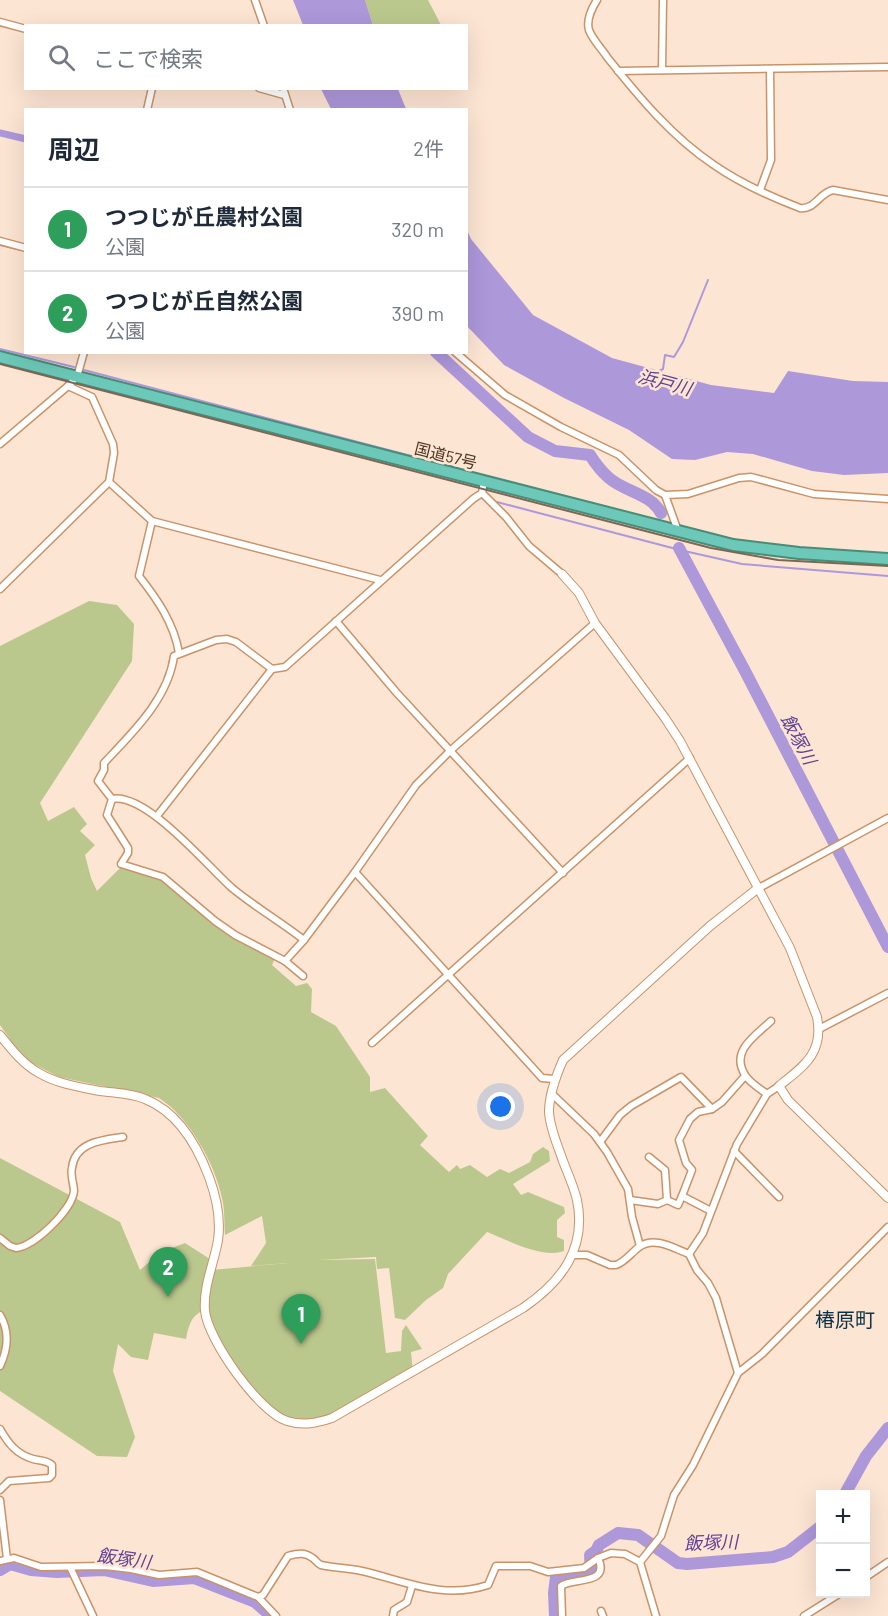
<!DOCTYPE html>
<html lang="ja">
<meta charset="utf-8">
<style>
body{margin:0;font-family:Barlow,"Noto Sans JP",sans-serif;background:#f2f2f3;color:#1f2937}
.controls{position:absolute;right:18px;bottom:18px;display:grid;overflow:hidden;border-radius:0px;box-shadow:0 6px 24px #0002}
.controls button{width:54px;height:54px;display:grid;place-items:center;padding:0;border:0;border-bottom:2px solid #e0e1e3;background:#fff;color:#1f2937;font:30px sans-serif}
.you{position:absolute;left:501px;top:1107px;width:21px;height:21px;margin:-15px;border:4px solid #fff;border-radius:50%;background:#1a73e8;box-shadow:0 0 0 9px #1a73e833}
.badge{display:grid;place-items:center;width:39px;height:39px;border-radius:50%;background:#1a73e8;color:#fff;font-size:20px;font-weight:700}
.pin{position:absolute;translate:-50% -50px;filter:drop-shadow(0 2px 3px #0008)}
.pin::after{content:'';position:absolute;top:32px;width:21px;height:18px;background:inherit;clip-path:polygon(0 0,100% 0,50% 100%)}
.list{margin:0;padding:0;list-style:none}
h2{display:flex;justify-content:space-between;align-items:center;height:78px;margin:0;padding:0 24px;font-size:26px}
h2 small{font-size:20px;font-weight:400;color:#747a83}
.list li{display:grid;grid-template-columns:39px 1fr auto;gap:18px;align-items:center;box-sizing:border-box;height:84px;padding:0 24px;border-top:2px solid #e0e1e3}
.list b{display:block;font-size:22px;white-space:nowrap}
.list p{margin:0;font-size:20px;white-space:nowrap;color:#747a83}
.list em{font-size:20px;font-style:normal;color:#747a83}
.icon{flex:none;width:33px;height:33px;fill:none;stroke:currentColor;stroke-width:2;stroke-linecap:round;stroke-linejoin:round}
.map{position:relative;flex:none;width:888px;height:1616px;overflow:hidden}
.search{position:absolute;background:#fff;box-shadow:0 6px 24px #0002;left:24px;top:24px;width:444px;height:66px;display:flex;align-items:center;gap:15px;box-sizing:border-box;padding:0 21px;border-radius:0px;color:#747a83;font-size:22px}
.panel{position:absolute;background:#fff;box-shadow:0 6px 24px #0002;left:24px;top:108px;width:444px;height:246px;border-radius:0px}
.map>svg:first-child{display:block}
.green{fill:#bbc88d}
.water{fill:#ad98da}
.lines{fill:none;stroke-linecap:round;stroke-linejoin:round}
.stream{stroke:#ad98da;stroke-width:2}
.canal{stroke:#ad98da;stroke-width:7}
.river{stroke:#ad98da;stroke-width:12}
.minor-casing{stroke:#c99368;stroke-width:9}
.tertiary-casing{stroke:#c99368;stroke-width:10}
.trunk-casing{stroke:#498c78;stroke-width:14}
.minor{stroke:#fff;stroke-width:6}
.tertiary{stroke:#fff;stroke-width:8}
.trunk{stroke:#6cc8b8;stroke-width:10}
.rail{stroke:#7d6654;stroke-width:2}
.labels{text-anchor:middle;dominant-baseline:central;stroke-width:5;stroke-linejoin:round;paint-order:stroke}
.street-label{font-size:16px;fill:#4d3624;stroke:#fde5d3}
.water-label{font-size:18px;font-style:italic;fill:#604292;stroke:#fde5d3}
.quarter-label{font-size:20px;fill:#0a334a;stroke:#fde5d3}
</style>
<div class="map">
<svg width="888" height="1616" viewBox="0 0 888 1616">
<rect width="100%" height="100%" fill="#fde5d3"/>
<g class="green">
<path d="M365,0h63l13,25h-68z"/>
<path d="M89,601l28,4 17,19 -2,37 -92,142 8,18 26,-14 13,17 -7,7 15,14 -10,10 6,23 6,13 24,-24 41,12 52,44 61,35 -3,7 24,21 11,-3 5,6 -1,23 25,14 34,51v15l15,-4 43,48 -8,9 29,27 8,-7 3,4 10,-4 17,12 13,-8 9,4 21,-11 3,-8 10,-7 6,4 1,10 -37,23 8,11 7,-3 36,15 1,6 -8,7v17l7,3v11c-21,8 -57,-11 -77,-19l-39,42 -5,14 -17,12 -21,20 -10,-2 -6,-50 -12,1 -1,-12 -58,3 57,-1 11,94 15,-2 1,-20 4,-6 16,24 -11,3 2,20 -81,46 -24,6 -36,-11 -59,-74 -8,-29c-14,5 -16,15 -19,29l-32,-6 -6,27 -17,-3 -13,-13 -5,27 22,66 -8,20 -30,-1 -97,-65v-233l120,64 20,48 21,-18 24,-9 28,18 -2,9 77,-7 -37,3 15,-23 -4,-27 -37,19c-1,-12 0,-25 -3,-37 -7,-34 -33,-81 -63,-100l-100,-21 -35,-18 -24,-34v-379z"/>
</g>
<g class="water">
<path d="M293,0h72l8,25h-70z"/>
<path d="M321,89h77l8,20h-75z"/>
<path d="M467,230l4,9 62,76 79,43 99,27 63,8 14,-22 65,10 35,1v91l-44,2 -32,-4 -59,-17 -26,-2 -32,8 -23,-1 -43,-29 -65,-32 -60,-33 -37,-39z"/>
</g>
<g class="lines">
<g class="stream">
<path d="M0,245l26,6"/>
<path d="M0,349l74,18"/>
<path d="M84,370l373,98"/>
<path d="M659,371l4,-2 2,-14 9,2 9,-15 25,-62"/>
<path d="M497,502l183,48 62,14 146,12"/>
</g>
<path class="canal" d="M0,133l26,6"/>
<g class="river">
<path d="M436,352l92,85 27,14 35,4c5,8 11,16 19,23 16,14 41,15 52,35"/>
<path d="M679,548l66,123 143,276"/>
<path d="M845,1494l21,-38 22,-28"/>
<path d="M0,1570l10,-6 21,6 26,2 47,-2 49,11 41,-3 61,24 16,14"/>
<path d="M555,1616l-1,-23 2,-16 32,-4 3,-3 -1,-15 6,-4 3,-6 19,-12 20,2 40,28 9,1 86,-7 15,-5 32,-25"/>
</g>
<defs>
<g id="minor">
<path d="M255,0l9,26"/>
<path d="M597,0c-5,8 -11,20 -8,30 3,9 13,19 18,27 31,39 65,80 107,108 26,18 57,32 86,43 15,2 19,-15 33,-18l55,10"/>
<path d="M0,22l26,7"/>
<path d="M662,70l1,-70"/>
<path d="M618,71l270,-4"/>
<path d="M259,88l25,7"/>
<path d="M283,88l7,22"/>
<path d="M147,110l5,-22"/>
<path d="M760,190l11,-30 -1,-91"/>
<path d="M0,241l26,7"/>
<path d="M455,352l50,43 56,32 58,28 37,35 9,5 23,-1 51,-16 12,-1 63,17 74,5"/>
<path d="M0,444l68,-58 9,-9 7,-25"/>
<path d="M109,482l43,39 228,59"/>
<path d="M482,493l24,24 23,29 33,28"/>
<path d="M665,495l13,36"/>
<path d="M152,521l-13,55c18,23 35,47 40,77"/>
<path d="M0,589l109,-107 5,-29 -1,-9 -21,-47 -24,-11"/>
<path d="M336,621l60,71 167,181"/>
<path d="M112,799l-14,-18 6,-11v-7c29,-31 64,-64 70,-107l42,-16 11,-1 9,3 36,27"/>
<path d="M112,799l-5,16 21,33v5l-7,11 42,13 52,44 20,14 50,26"/>
<path d="M112,799c34,-7 96,68 120,89 23,19 49,34 72,52"/>
<path d="M157,816l115,-147 13,-2 188,-168 9,-6 2,-12"/>
<path d="M355,872l187,206 12,1"/>
<path d="M757,889l131,-71"/>
<path d="M303,976l-18,-15 19,-21 51,-68 61,-87 35,-35 144,-127"/>
<path d="M819,1029l69,-36"/>
<path d="M372,1043l318,-285"/>
<path d="M551,1093l43,41 13,18 21,37 4,28 8,29"/>
<path d="M767,1094c-7,-5 -18,-12 -22,-19 -15,-24 10,-39 26,-54"/>
<path d="M600,1142l20,-27 11,-9 50,-29 31,32 10,-7 23,-26"/>
<path d="M734,1151l45,46"/>
<path d="M682,1196l10,-26 -6,-7 -7,-23 11,-21 8,-7 14,-3"/>
<path d="M630,1200l28,4 9,-4 -2,-30 -16,-13"/>
<path d="M667,1200l11,5 4,-9 29,15"/>
<path d="M0,1238l10,8 6,2c19,-2 56,-38 58,-57 0,-7 -4,-15 -2,-23 3,-26 30,-28 51,-31"/>
<path d="M689,1254l14,-21 34,-89 30,-50 12,-8"/>
<path d="M572,1255h15l23,10h6c9,-3 15,-12 23,-18 16,-11 34,1 50,7l8,16 11,13 8,15 22,75"/>
<path d="M0,1315c10,17 8,34 0,51"/>
<path d="M0,1429c8,14 16,25 33,30 7,2 13,1 19,6v10l-3,3 -40,3 -9,9"/>
<path d="M0,1500l7,59"/>
<path d="M0,1561l14,-3 27,9 64,-1 26,3 28,6 38,-3 61,25 18,19"/>
<path d="M640,1562l21,-26 13,-41 19,-30 45,-92 24,-19 126,-127"/>
<path d="M70,1567l23,49"/>
<path d="M866,1577l22,-15"/>
<path d="M258,1597l5,-2 25,-39c11,-3 17,-4 26,3 3,3 3,4 7,6 13,3 28,3 41,6 43,10 81,29 126,14l8,-19h34l18,6 36,-4 14,-10 13,-5 14,1 15,8 16,54"/>
<path d="M601,1611l2,5"/>
<path d="M393,1616l1,-6 13,-8 5,-16"/>
<path d="M562,1616l-1,-30c11,-9 50,0 37,-28"/>
<path d="M804,1616l35,-22"/>
</g>
<g id="tertiary">
<path d="M562,574l17,19 16,30 70,95 15,23 110,207 27,69c7,36 -13,49 -38,69l9,14 100,98"/>
<path d="M0,1035c12,15 23,29 39,38 19,11 40,14 61,18 14,2 31,2 45,8 33,13 52,46 64,78 7,19 12,42 9,63 -4,24 -15,46 -13,71 3,29 54,101 82,110 16,5 30,2 45,-3l191,-110c38,-26 64,-59 54,-108 -3,-13 -9,-26 -14,-39 -5,-15 -13,-32 -14,-49 0,-18 7,-36 14,-52l147,-134 47,-37"/>
</g>
<path id="trunk" d="M0,357l733,188 66,8 89,6"/>
</defs>
<use href="#minor" class="minor-casing"/>
<use href="#tertiary" class="tertiary-casing"/>
<use href="#trunk" class="trunk-casing"/>
<use href="#minor" class="minor"/>
<use href="#tertiary" class="tertiary"/>
<use href="#trunk" class="trunk"/>
<path class="rail" d="M0,364l711,184 67,12 110,6"/>
</g>
<g class="labels">
<g class="street-label">
<text transform="translate(446 455) rotate(14)">国道57号</text>
</g>
<g class="water-label">
<text transform="translate(665 382) rotate(15)">浜戸川</text>
<text transform="translate(799 739) rotate(62)">飯塚川</text>
<text transform="translate(711 1542) rotate(-2)">飯塚川</text>
<text transform="translate(124 1558) rotate(8)">飯塚川</text>
</g>
<g class="quarter-label">
<text x="845" y="1319">椿原町</text>
</g>
</g>
</svg>
<div class="controls">
<button>+</button>
<button>−</button>
</div>
<div class="you"></div>
<div class="pin badge" style="left:301px;top:1344px;background:#2e9e5b">1</div>
<div class="pin badge" style="left:168px;top:1297px;background:#2e9e5b">2</div>
<div class="search"><svg class="icon" aria-label="search" viewBox="0 0 24 24"><circle cx="10" cy="10" r="6"/><path d="M15 15l6 6"/></svg>ここで検索</div>
<section class="panel">
<h2>周辺<small>2件</small></h2>
<ul class="list">
<li><span class="badge" style="background:#2e9e5b">1</span><div><b>つつじが丘農村公園</b><p>公園</p></div><em>320 m</em></li>
<li><span class="badge" style="background:#2e9e5b">2</span><div><b>つつじが丘自然公園</b><p>公園</p></div><em>390 m</em></li>
</ul>
</section>
</div>
